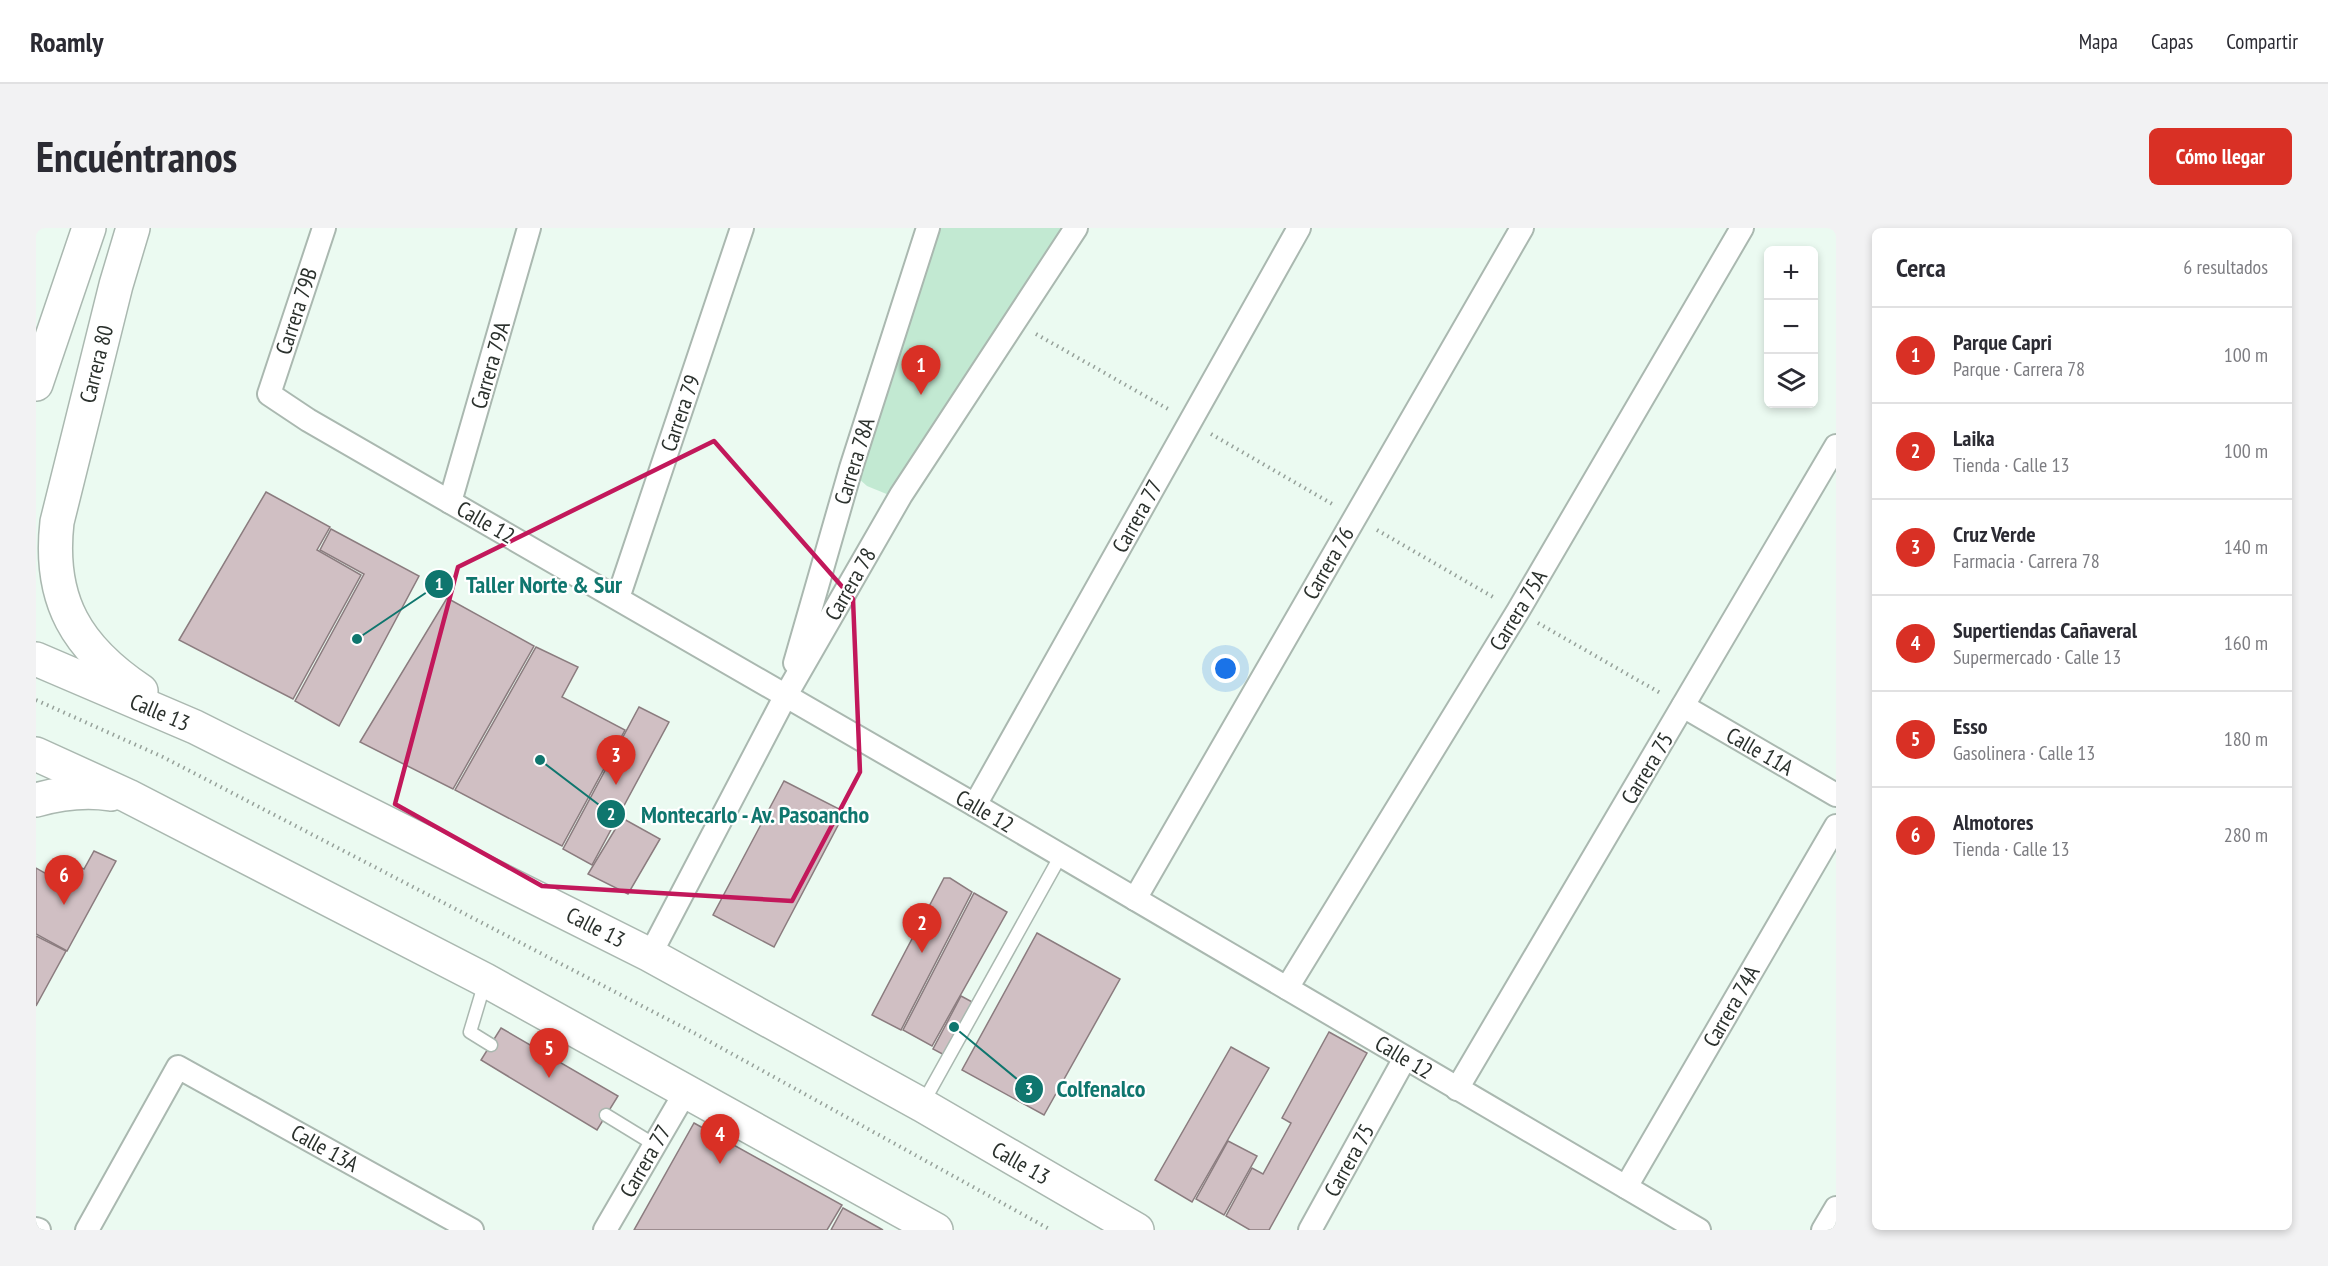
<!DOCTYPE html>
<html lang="es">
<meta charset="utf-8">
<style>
body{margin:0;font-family:"PT Sans Narrow",sans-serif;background:#f2f2f3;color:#2b2b33}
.controls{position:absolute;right:18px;top:18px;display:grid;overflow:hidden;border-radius:9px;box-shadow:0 3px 9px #0003}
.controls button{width:54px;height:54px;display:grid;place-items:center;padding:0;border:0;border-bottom:2px solid #e1e1e2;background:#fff;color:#2b2b33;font:30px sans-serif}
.you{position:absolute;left:1190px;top:441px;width:21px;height:21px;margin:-15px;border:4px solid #fff;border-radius:50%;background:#1a73e8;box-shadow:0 0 0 9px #1a73e833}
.badge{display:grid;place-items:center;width:39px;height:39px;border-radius:50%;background:#d93025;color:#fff;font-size:20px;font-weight:700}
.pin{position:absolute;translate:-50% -50px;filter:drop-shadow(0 2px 3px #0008)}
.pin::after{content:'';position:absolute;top:32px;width:21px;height:18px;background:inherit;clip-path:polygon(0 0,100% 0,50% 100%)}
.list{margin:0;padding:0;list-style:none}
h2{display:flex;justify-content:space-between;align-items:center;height:78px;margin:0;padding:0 24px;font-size:26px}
h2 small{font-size:20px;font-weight:400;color:#7c7c81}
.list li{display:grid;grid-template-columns:39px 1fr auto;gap:18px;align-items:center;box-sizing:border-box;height:96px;padding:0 24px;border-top:2px solid #e1e1e2}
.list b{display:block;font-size:22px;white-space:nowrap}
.list p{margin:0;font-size:20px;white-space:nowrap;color:#7c7c81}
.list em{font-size:20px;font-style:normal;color:#7c7c81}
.icon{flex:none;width:33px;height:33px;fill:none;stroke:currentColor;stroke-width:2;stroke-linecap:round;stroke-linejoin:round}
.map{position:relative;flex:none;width:1800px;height:1002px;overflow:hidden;border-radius:9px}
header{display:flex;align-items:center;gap:36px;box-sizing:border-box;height:84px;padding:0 30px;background:#fff;border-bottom:2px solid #e1e1e2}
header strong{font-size:28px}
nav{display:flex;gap:33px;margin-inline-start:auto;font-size:21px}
.intro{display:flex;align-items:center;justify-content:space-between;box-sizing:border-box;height:144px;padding:0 36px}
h1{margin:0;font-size:42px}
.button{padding:15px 27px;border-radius:9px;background:#d93025;color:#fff;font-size:21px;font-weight:700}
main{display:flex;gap:36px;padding:0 36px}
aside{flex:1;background:#fff;border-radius:9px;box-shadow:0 3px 9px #0003}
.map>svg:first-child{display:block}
.green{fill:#c2e9d2}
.building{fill:#d0bfc3;stroke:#8b7c7f;stroke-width:1.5}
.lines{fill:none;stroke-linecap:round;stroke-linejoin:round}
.lane-casing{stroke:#aab8b0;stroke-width:15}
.street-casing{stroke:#aab8b0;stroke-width:26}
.secondary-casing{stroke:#aab8b0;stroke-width:36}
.path{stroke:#96a19a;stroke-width:4;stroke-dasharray:1.5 4.5;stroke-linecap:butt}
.lane{stroke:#fff;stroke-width:12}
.street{stroke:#fff;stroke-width:22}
.secondary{stroke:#fff;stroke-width:33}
.marked{fill:none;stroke:#c2185b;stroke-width:4.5;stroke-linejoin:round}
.labels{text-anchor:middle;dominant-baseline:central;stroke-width:4.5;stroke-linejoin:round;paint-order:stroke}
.street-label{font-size:22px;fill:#2b312d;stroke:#fff}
.leader{fill:none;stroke:#0f766e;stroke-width:2}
.callout-dot{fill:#0f766e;stroke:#fff;stroke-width:2}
.mark-label{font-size:18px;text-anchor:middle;font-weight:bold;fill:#fff}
.callout-label{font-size:24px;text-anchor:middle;font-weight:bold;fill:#0f766e;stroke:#fff;stroke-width:4.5;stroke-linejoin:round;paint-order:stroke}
</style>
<header>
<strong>Roamly</strong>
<nav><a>Mapa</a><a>Capas</a><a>Compartir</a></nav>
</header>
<div class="intro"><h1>Encuéntranos</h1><a class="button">Cómo llegar</a></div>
<main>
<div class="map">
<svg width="1800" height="1002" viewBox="0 0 1800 1002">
<rect width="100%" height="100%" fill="#ebfaf1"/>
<path class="green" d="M892,0h148l-187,267 -22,-9 -9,-8z"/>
<g class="building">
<path d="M230,264l64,35 -13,23 44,25 -68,124 -114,-59z"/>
<path d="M295,301l88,47 -80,150 -44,-25 69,-127 -44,-24z"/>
<path d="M411,370l87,48 -81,143 -93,-47z"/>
<path d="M500,419l42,20 -16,30 63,33 -63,116 -107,-56z"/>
<path d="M603,479l30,15 -77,143 -29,-16z"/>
<path d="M748,553l61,31 -71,135 -61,-32z"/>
<path d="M586,590l38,21 -32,55 -40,-20z"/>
<path d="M58,623l22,10 -49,90 -31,-17v-66l14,8 10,-17 24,10z"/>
<path d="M908,650h6l22,14 -71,138 -29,-15z"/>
<path d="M938,665l33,19 -75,134 -29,-16z"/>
<path d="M1001,705l83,46 -76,136 -82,-45z"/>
<path d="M0,708l30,15 -30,55z"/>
<path d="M925,768l15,8 -28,53 -15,-8z"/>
<path d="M465,800l117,68 -21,34 -116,-70z"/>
<path d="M1293,804l38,21 -98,177h-19l-24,-14 26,-48 11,6 28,-51 -9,-5z"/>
<path d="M1195,819l38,21 -77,134 -37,-22z"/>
<path d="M658,895l148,82 -15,25h-193z"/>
<path d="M1192,913l29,15 -33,59 -28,-16z"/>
<path d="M807,980l40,22h-52z"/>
</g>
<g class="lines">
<defs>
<g id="lane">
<path d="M449,754l-15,50 21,13"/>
<path d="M887,875l138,-248"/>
<path d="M570,887l49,30"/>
</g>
<g id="street">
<path d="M288,0l-55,166 39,26 667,385 724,425"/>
<path d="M414,274l79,-274"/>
<path d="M582,370l124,-370"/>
<path d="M759,435l56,-195 77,-240"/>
<path d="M1647,478l153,89"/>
<path d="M939,577l324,-577"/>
<path d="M1099,671l387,-671"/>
<path d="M614,727l136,-260 115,-200 175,-267"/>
<path d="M1251,760l231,-377 224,-383"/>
<path d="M1421,861l379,-643"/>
<path d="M1590,959l210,-361"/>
<path d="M0,1001l3,1"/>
<path d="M51,1002l91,-163 294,163"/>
<path d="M569,1002l81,-139"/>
<path d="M1274,1002l95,-172"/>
<path d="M1787,1002l13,-22"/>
</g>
<g id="secondary">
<path d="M97,0l-17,57 -59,237c-9,79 20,126 84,169"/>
<path d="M0,156l53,-156"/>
<path d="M0,431l159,68 455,228 272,150 215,125"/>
<path d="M0,526l92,42 357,184 451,250"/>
<path d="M0,572c25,-7 49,-10 75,-6"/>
</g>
</defs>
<use href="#lane" class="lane-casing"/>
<use href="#street" class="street-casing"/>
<use href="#secondary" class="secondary-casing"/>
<g class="path">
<path d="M1000,106l132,75"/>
<path d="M1175,206l123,71"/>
<path d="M1341,302l118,68"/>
<path d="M1502,395l124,71"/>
<path d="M0,472l127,57 533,277 355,196"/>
</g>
<use href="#lane" class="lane"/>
<use href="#street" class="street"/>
<use href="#secondary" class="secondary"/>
</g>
<path class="marked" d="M678,213l139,158 7,173 -68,129 -250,-15 -147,-82 63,-237z"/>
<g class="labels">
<g class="street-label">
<text transform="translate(260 83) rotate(-72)">Carrera 79B</text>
<text transform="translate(60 136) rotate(-76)">Carrera 80</text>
<text transform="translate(454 137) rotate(-74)">Carrera 79A</text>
<text transform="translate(644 185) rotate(-71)">Carrera 79</text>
<text transform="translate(818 233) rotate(-73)">Carrera 78A</text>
<text transform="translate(1101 288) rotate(-61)">Carrera 77</text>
<text transform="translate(450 294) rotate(30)">Calle 12</text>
<text transform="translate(1292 335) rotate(-60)">Carrera 76</text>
<text transform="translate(814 356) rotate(-60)">Carrera 78</text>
<text transform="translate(1482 382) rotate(-59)">Carrera 75A</text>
<text transform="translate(124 484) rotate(23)">Calle 13</text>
<text transform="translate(1724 523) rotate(30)">Calle 11A</text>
<text transform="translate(1611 540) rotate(-59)">Carrera 75</text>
<text transform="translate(949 583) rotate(30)">Calle 12</text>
<text transform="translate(560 699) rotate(27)">Calle 13</text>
<text transform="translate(1695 778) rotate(-60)">Carrera 74A</text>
<text transform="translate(1368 829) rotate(31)">Calle 12</text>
<text transform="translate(289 920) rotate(29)">Calle 13A</text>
<text transform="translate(1313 932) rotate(-61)">Carrera 75</text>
<text transform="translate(609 933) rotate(-60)">Carrera 77</text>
<text transform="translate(985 935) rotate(30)">Calle 13</text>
</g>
</g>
<path class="leader" d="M321 411L403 356M504 532L575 586M918 799L993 861"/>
<g class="callout-dot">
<circle cx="321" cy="411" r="6"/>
<circle cx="504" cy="532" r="6"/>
<circle cx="918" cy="799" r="6"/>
<circle cx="403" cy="356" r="15"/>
<circle cx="575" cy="586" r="15"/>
<circle cx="993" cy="861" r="15"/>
</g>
<g class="mark-label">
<text x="403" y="362">1</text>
<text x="575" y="592">2</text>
<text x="993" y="867">3</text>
</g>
<g class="callout-label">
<text x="508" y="365">Taller Norte &amp; Sur</text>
<text x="719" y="595">Montecarlo - Av. Pasoancho</text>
<text x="1065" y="869">Colfenalco</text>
</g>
</svg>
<div class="controls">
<button>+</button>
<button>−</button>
<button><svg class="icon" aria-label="layers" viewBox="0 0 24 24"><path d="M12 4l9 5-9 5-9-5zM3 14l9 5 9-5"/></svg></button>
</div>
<div class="you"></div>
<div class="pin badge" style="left:885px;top:167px">1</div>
<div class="pin badge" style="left:886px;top:725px">2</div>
<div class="pin badge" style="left:580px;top:557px">3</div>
<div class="pin badge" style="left:684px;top:936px">4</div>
<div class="pin badge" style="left:513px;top:850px">5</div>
<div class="pin badge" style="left:28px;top:677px">6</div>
</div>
<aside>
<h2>Cerca<small>6 resultados</small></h2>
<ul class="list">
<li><span class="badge">1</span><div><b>Parque Capri</b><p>Parque · Carrera 78</p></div><em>100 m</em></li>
<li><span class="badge">2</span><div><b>Laika</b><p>Tienda · Calle 13</p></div><em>100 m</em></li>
<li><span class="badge">3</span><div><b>Cruz Verde</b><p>Farmacia · Carrera 78</p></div><em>140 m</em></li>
<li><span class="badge">4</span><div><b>Supertiendas Cañaveral</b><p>Supermercado · Calle 13</p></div><em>160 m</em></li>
<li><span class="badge">5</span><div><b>Esso</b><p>Gasolinera · Calle 13</p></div><em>180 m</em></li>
<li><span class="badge">6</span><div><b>Almotores</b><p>Tienda · Calle 13</p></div><em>280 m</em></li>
</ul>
</aside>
</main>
